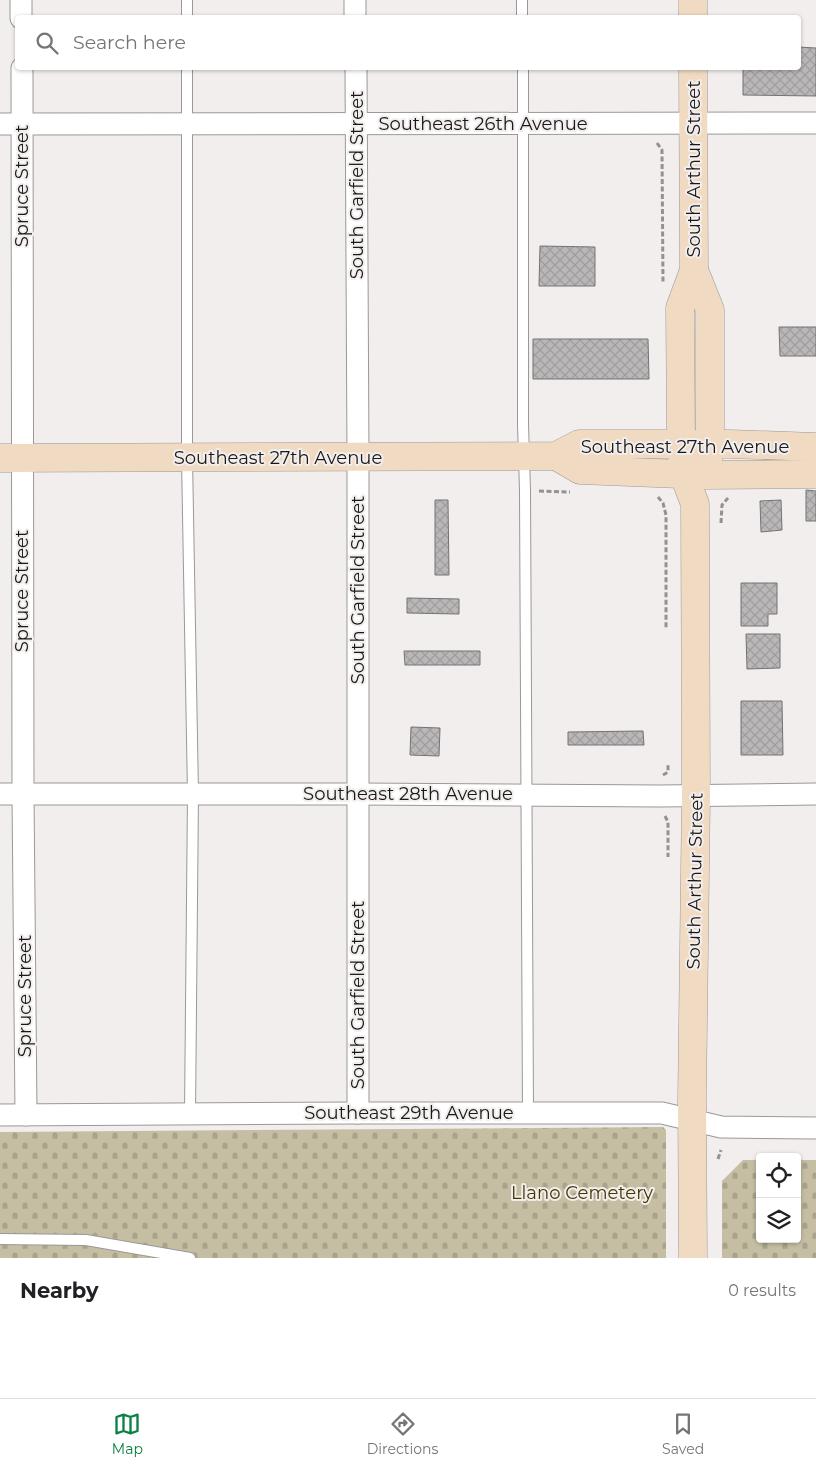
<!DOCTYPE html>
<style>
body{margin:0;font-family:Montserrat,sans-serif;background:#f6f6f6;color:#202124}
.controls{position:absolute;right:15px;bottom:15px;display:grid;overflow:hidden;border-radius:5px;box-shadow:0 1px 4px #0004}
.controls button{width:45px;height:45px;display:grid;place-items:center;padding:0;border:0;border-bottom:1px solid #e0e0e0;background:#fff;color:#202124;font:25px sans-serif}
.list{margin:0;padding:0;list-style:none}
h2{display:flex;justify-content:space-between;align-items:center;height:65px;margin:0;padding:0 20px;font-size:21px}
h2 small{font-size:16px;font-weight:400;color:#757577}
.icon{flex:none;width:28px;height:28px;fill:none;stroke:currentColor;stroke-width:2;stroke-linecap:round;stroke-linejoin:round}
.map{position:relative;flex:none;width:816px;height:1258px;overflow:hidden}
.search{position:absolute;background:#fff;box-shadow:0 1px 4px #0004;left:15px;right:15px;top:15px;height:55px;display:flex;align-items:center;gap:12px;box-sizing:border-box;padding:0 18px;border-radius:5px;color:#757577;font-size:19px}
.sheet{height:140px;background:#fff}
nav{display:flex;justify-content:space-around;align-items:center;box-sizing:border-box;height:70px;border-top:1px solid #e0e0e0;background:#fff;font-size:14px;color:#757577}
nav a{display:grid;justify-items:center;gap:2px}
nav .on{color:#0b8043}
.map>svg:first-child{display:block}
.cemetery{fill:url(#cemetery-stones)}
.building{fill:url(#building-cross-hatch);stroke:#757273}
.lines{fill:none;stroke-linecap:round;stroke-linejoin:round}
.lane-casing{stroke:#9b9897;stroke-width:12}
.street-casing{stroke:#9b9897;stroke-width:23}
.secondary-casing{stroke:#9b9897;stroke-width:29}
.path{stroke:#959191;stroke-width:3;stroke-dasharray:5 2.5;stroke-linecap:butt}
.lane{stroke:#fff;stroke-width:10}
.street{stroke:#fff;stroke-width:21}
.secondary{stroke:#f0dac2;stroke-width:28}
.labels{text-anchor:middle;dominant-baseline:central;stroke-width:4;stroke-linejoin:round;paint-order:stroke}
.street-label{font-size:18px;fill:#191717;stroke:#f2eeed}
.park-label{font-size:18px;fill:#443800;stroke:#f2eeed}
</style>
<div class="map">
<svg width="816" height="1258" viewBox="0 0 816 1258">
<defs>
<pattern id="cemetery-stones" width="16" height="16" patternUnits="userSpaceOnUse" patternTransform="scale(1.25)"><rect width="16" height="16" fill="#c5bea3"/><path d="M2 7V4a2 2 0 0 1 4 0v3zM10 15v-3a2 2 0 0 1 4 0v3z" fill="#a9a38c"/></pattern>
<pattern id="building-cross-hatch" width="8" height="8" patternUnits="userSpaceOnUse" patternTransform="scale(1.25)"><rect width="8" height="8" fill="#bab7b8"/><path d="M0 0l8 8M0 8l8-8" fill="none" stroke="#9f9d9d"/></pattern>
</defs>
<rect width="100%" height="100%" fill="#f2eeed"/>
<g class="cemetery">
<path d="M663,1127l3,3v128h-666v-126z"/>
<path d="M743,1160h17v79h37v-79h19v98h-94v-77z"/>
</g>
<g class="building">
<path d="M798,47l18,1v48l-73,-1v-27h55z"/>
<path d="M540,246l55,1v39h-56z"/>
<path d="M779,327h37v29h-36z"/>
<path d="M533,339h115l1,40h-116z"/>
<path d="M806,490l10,1v30h-10z"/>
<path d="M435,500h13l1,75h-14z"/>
<path d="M781,500l1,30 -21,2 -1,-31z"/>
<path d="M741,583h36v31h-9v12h-27z"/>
<path d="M407,598l52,1v15l-52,-1z"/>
<path d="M746,634h34v34l-33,1z"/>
<path d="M404,651h76v14h-75z"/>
<path d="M741,701h41l1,54h-42z"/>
<path d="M411,727l29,1 -1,28 -29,-1z"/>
<path d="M643,731l1,14h-76v-13z"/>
</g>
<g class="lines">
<defs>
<g id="lane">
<path d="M522,0v18"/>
<path d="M187,18v-18"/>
<path d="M187,68v390l6,336 -3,320"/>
<path d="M523,68v356l2,67 3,622"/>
<path d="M0,1239l86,1 104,18"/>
</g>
<g id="street">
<path d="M21,0v18"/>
<path d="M355,0v18"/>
<path d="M22,68l1,726 3,321"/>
<path d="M356,68l2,390v655"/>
<path d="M0,124l816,-1"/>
<path d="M0,794h358l302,2 156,-2"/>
<path d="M0,1115l358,-2h304l59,14 95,1"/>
</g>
<g id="secondary">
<path d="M693,0v18"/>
<path d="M694,270l16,40v134l-2,19"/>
<path d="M556,456l24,14 126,5 110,-1"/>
<path d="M0,458l556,-2 23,-12h151l86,3"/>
<path d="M693,1258l-1,-159 4,-303 -1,-292 -11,-29 -3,-31 -1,-136 14,-38 -1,-202"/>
</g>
</defs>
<use href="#lane" class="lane-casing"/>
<use href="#street" class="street-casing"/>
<use href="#secondary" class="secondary-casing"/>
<g class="path">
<path d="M657,143l5,7 1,133"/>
<path d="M539,491l31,1"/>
<path d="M658,497l5,6 3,12v114"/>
<path d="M721,523l1,-18 6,-7"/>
<path d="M663,775l5,-3v-8"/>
<path d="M665,816l3,6v35"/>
<path d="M718,1159l3,-9"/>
</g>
<use href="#lane" class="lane"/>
<use href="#street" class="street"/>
<use href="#secondary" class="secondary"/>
</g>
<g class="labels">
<g class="street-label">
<text x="483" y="124">Southeast 26th Avenue</text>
<text transform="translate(694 169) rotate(-90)">South Arthur Street</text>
<text transform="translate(357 185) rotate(-90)">South Garfield Street</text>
<text transform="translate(22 186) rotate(-90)">Spruce Street</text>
<text x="685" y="447">Southeast 27th Avenue</text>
<text x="278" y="458">Southeast 27th Avenue</text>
<text transform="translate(358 590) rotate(-90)">South Garfield Street</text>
<text transform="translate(22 591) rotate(-90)">Spruce Street</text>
<text x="408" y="794">Southeast 28th Avenue</text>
<text transform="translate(695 881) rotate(-89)">South Arthur Street</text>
<text transform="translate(358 995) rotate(-90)">South Garfield Street</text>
<text transform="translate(25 996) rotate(-90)">Spruce Street</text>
<text x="409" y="1113">Southeast 29th Avenue</text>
</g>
<g class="park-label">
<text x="582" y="1193">Llano Cemetery</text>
</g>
</g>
</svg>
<div class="controls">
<button><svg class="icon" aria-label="locate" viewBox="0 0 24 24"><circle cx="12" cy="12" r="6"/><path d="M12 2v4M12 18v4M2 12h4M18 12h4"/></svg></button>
<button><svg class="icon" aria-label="layers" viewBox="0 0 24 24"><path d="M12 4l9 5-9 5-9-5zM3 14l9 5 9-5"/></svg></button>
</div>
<div class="search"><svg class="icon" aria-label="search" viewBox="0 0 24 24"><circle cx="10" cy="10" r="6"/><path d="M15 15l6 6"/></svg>Search here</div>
</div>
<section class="sheet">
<h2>Nearby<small>0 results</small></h2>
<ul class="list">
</ul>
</section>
<nav>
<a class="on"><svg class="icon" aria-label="map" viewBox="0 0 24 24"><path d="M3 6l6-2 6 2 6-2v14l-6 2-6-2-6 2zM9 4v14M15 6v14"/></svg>Map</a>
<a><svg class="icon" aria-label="directions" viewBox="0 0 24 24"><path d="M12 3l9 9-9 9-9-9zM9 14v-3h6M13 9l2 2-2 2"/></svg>Directions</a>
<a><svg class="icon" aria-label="saved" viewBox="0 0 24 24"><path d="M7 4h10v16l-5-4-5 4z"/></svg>Saved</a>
</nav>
